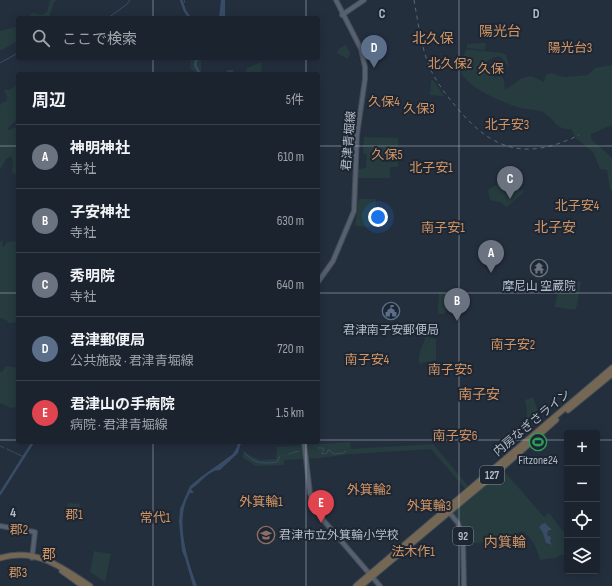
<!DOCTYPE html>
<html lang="ja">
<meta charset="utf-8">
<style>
body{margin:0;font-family:"Sofia Sans Condensed","Noto Sans JP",sans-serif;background:#282f3a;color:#f1f3f6}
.controls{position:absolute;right:12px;bottom:12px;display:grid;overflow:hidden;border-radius:4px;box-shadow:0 2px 10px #0003}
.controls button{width:36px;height:36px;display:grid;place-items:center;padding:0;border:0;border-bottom:1px solid #39404a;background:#1b232e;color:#f1f3f6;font:20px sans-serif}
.you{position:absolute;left:378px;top:217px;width:14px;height:14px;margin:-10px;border:3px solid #fff;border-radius:50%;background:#1a73e8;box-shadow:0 0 0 6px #1a73e833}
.badge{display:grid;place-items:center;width:26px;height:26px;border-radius:50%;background:#0b8043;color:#fff;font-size:13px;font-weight:700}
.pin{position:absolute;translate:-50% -33px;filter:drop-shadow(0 1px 2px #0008)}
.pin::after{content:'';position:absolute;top:21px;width:14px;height:12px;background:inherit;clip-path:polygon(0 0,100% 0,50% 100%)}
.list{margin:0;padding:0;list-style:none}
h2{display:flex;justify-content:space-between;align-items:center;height:52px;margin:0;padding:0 16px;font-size:17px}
h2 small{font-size:13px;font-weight:400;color:#a0a4aa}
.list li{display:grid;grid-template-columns:26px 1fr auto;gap:12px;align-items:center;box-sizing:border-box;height:64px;padding:0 16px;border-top:1px solid #39404a}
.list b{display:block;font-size:15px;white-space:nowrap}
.list p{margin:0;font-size:13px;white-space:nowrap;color:#a0a4aa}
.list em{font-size:13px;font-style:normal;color:#a0a4aa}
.icon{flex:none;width:22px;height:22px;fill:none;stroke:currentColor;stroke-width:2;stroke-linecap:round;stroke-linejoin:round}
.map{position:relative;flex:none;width:612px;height:586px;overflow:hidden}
.search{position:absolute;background:#1b232e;box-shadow:0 2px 10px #0003;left:16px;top:16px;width:304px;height:44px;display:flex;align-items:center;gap:10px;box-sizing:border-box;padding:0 14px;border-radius:4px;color:#a0a4aa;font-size:15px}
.panel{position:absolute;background:#1b232e;box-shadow:0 2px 10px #0003;left:16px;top:72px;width:304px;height:372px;border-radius:4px}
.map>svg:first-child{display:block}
.green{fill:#263c3f}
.water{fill:#394c67}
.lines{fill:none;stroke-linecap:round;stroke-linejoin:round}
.stream{stroke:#394c67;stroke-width:1}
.river{stroke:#394c67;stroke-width:2.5}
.major-casing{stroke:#414a57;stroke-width:6}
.highway-casing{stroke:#434c59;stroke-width:7}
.major{stroke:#56606e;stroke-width:4}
.highway{stroke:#746855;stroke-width:5}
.rail{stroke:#5a6575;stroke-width:1;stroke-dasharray:4 4;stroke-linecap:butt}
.grid{fill:none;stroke:#b4bcc9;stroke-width:1;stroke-opacity:0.55}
.labels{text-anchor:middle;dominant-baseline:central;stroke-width:4;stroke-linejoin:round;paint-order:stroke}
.shield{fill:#1d2633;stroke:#878f9c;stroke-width:1}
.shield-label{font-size:11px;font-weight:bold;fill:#b4bcc9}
.street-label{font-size:12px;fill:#b4bcc9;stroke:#1d2633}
.poi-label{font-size:12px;fill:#b4bcc9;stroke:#1d2633}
.neighbourhood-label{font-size:13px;fill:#d59563;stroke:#1d2633}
.quarter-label{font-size:14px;fill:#d59563;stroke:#1d2633}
.grid-label{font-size:13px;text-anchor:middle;font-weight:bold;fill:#b4bcc9;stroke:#1d2633;stroke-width:4;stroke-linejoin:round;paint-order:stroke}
</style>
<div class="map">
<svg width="612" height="586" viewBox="0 0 612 586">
<rect width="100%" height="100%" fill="#242f3e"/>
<g class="green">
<path d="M50,0h7l-3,2 -5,16h-18l-1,-3 2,-2 10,2 5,-3z"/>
<path d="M18,26v15l-16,9 -2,-1v-18z"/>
<path d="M482,43h4l-1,7 -18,-2v-4z"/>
<path d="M346,45l4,8 -2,6 -11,-6 2,-4z"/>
<path d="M466,49l36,4 4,2 4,14 -9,-12c-9,-1 -14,3 -18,11l7,7 2,-1 3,3 6,-1 3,4 1,10 17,-12 9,-2 13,6 2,-8 6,-1 8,3 6,1 22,-2 7,-7 17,-3v60l-21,9v5l21,19v32h-2l-3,-20 -7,-1 -7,-17 -17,-14 -5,-9c-16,1 -17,-11 -28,-17 -6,-3 -15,-2 -22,-4 -13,-3 -59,-22 -60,-38 -1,-7 3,-15 5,-21z"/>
<path d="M191,58h10v15l-8,-2 -3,-3z"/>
<path d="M261,62l1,11 -16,1v-5z"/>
<path d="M433,80l11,16 -14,-1 1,-14z"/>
<path d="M18,83v35l-10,10v2l10,-3v48l-6,-2 1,-13 -2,-4 -5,3 -6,11v-64l1,-3 6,-2v-4l-3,-7h6z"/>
<path d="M364,137l34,1v29h-8v11h-32v-9l8,-1 1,-13 -4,-2z"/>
<path d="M512,177l4,5 -1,2 5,7 2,-2 2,3 -17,15 -6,-4v-2l-2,1 -9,-2 -2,-10 11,-7z"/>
<path d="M359,199h17l-1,28 -19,-1 -1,-1z"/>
<path d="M0,241h3l-1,5 2,1 3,-5 11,-1v81l-9,1 -4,-4 -5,-1z"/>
<path d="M560,278l21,4 -4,23 -2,5 -20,-3z"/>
<path d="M439,292l8,1 -1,19 -3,2h-5z"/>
<path d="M424,328l9,2 -9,20 6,-12 6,1v21l-14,3 -2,2c-4,-10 4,-21 7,-31v-3z"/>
<path d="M6,366l12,2 -1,8 1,1v30l-7,1 -11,-5v-31l3,-1z"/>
<path d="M533,397l6,17 -12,11 -2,-2 2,-11 -2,-12z"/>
<path d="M350,442l1,7 82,-5 36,43 -3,3 -35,-41 -79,5 -32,4 -36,2v5l-28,1 -14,-9 2,-5 15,8 17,-1 1,-12z"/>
<path d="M503,470l41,47 5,-4 14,18 4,2v22h-6l-5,3h-4l-12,2c-3,-11 -8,-24 -19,-29 -15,11 -36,11 -54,13l-2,-1 -2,-13 -10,-19z"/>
<path d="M68,503l12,1 -1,8 -13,-1z"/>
<path d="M94,551l17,3 -6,28 -15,-10z"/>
</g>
<g class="water">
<path d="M221,0h4v18h-6z"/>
<path d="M238,442l3,1 -3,10 -18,17c-12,0 -20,14 -29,19l3,4h-4c-16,26 -3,66 7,93h-4l-8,-28 -3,-7 -3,-29 1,-13 10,-23 11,-9 32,-23 4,-7z"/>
<path d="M545,523l7,7h-3l-2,3 1,3 3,1 -1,5 3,3 -7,-2 -3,-10 -4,-6 2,-1 -1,-1z"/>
</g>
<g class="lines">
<g class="stream">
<path d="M182,3l3,-1 -1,-2"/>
<path d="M108,18l18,-13 4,-5"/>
<path d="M0,63l18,-10"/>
<path d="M227,71h6"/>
<path d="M0,446l4,2"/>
<path d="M318,448h5l1,2 -3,3 3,1 3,-1 1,-3 3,1 2,3 10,-1 3,-2"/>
<path d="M7,449l17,8"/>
<path d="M244,452c10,12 19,12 33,10l3,-6"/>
<path d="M289,454l10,-3"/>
</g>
<g class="river">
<path d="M181,0l4,11 5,7"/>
<path d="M197,58l-2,7 5,9"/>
<path d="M0,494l33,-52"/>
</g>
<defs>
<g id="major">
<path d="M342,15l22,-15"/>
<path d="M318,282l15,-21 21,-50 3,-76 8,-56v-12l-4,-18 -25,-49"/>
<path d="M304,442l6,51 5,15 9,13 56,65"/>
<path d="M448,511l10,12 5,15 1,48"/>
<path d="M0,526l35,6 -3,26"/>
</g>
<g id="highway">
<path d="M568,410l44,-36"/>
<path d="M0,558c35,-11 62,9 90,28"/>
<path d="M62,571l21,15"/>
<path d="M356,586l256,-218"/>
<path d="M361,586l142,-119 53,-47"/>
</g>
</defs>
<use href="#major" class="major-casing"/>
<use href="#highway" class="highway-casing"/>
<use href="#major" class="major"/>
<use href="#highway" class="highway"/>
<path class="rail" d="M414,0c4,22 7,45 15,66 7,16 17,29 29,43 36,43 70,51 121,26"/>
</g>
<path class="grid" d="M153,0v18M306,0v18M459,0v586M153,58v16M306,58v16M0,146h18M318,146h294M0,293h18M318,293h294M0,440h18M318,440h249M597,440h15M153,442v144M306,442v144"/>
<defs>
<symbol id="temple-ring" viewBox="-11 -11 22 22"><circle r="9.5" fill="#1d2633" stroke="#6b7280" stroke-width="1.5"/><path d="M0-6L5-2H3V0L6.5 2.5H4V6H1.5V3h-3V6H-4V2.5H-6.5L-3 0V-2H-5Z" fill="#6b7280"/></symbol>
<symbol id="civic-ring" viewBox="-11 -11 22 22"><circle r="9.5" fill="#1d2633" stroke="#5c6f8a" stroke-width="1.5"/><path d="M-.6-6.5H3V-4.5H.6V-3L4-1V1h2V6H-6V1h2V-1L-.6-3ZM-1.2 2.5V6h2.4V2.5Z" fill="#5c6f8a"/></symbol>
<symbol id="stadium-ring" viewBox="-11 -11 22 22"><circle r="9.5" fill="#1d2633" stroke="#2e9e5b" stroke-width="1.5"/><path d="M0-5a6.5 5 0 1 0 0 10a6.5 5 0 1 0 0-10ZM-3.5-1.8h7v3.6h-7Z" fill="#2e9e5b"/></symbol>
<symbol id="school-ring" viewBox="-11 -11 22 22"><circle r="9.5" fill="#1d2633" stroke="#8d6e63" stroke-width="1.5"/><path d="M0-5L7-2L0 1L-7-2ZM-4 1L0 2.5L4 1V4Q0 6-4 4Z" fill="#8d6e63"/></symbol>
</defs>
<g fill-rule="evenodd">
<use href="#temple-ring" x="529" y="258" width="20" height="20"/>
<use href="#civic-ring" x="381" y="301" width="20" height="20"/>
<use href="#stadium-ring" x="528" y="432" width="20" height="20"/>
<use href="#school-ring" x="256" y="525" width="20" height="20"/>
</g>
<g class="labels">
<g class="shield">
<rect x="480" y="466" width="24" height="18" rx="3"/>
<rect x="453" y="527" width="20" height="18" rx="3"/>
</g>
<g class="shield-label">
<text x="492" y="475">127</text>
<text x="463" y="536">92</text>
</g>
<g class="street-label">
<text transform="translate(349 141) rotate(-85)">君津青堀線</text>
<text transform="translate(532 423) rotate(-40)">内房なぎさライン</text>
</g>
<g class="poi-label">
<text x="539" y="286">摩尼山 空蔵院</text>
<text x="391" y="330">君津南子安郵便局</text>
<text x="538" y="460">Fitzone24</text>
<text x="279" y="535" text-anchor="start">君津市立外箕輪小学校</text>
</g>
<g class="neighbourhood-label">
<text x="570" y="48">陽光台3</text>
<text x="450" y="64">北久保2</text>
<text x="491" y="69">久保</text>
<text x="384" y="102">久保4</text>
<text x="419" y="109">久保3</text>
<text x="507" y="125">北子安3</text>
<text x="387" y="155">久保5</text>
<text x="431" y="168">北子安1</text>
<text x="577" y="206">北子安4</text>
<text x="443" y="228">南子安1</text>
<text x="513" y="345">南子安2</text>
<text x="367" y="360">南子安4</text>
<text x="450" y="370">南子安5</text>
<text x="455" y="436">南子安6</text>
<text x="369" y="490">外箕輪2</text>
<text x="261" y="502">外箕輪1</text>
<text x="429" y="506">外箕輪3</text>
<text x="74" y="515">郡1</text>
<text x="155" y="518">常代1</text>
<text x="19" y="530">郡2</text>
<text x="413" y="552">法木作1</text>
<text x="18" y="573">郡3</text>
</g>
<g class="quarter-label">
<text x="500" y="31">陽光台</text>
<text x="433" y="38">北久保</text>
<text x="555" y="227">北子安</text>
<text x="479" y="394">南子安</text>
<text x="505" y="542">内箕輪</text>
<text x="49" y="554">郡</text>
</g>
</g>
<g class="grid-label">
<text x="382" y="18">C</text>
<text x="536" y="18">D</text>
<text x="13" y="517">4</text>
</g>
</svg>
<div class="controls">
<button>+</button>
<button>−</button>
<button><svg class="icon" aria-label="locate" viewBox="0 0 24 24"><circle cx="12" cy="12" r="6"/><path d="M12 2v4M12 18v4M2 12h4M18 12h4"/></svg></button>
<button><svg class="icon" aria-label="layers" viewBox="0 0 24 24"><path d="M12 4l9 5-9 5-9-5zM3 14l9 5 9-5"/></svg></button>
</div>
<div class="you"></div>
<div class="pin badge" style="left:491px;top:273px;background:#6b7280">A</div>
<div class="pin badge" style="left:457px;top:321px;background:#6b7280">B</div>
<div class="pin badge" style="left:510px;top:199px;background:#6b7280">C</div>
<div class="pin badge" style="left:374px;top:68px;background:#5c6f8a">D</div>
<div class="pin badge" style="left:321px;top:523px;background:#e0444e">E</div>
<div class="search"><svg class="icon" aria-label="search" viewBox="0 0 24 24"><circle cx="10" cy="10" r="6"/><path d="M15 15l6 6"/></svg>ここで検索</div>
<section class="panel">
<h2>周辺<small>5件</small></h2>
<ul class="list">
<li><span class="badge" style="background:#6b7280">A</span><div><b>神明神社</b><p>寺社</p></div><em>610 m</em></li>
<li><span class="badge" style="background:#6b7280">B</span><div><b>子安神社</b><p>寺社</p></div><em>630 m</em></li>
<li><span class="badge" style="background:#6b7280">C</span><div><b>秀明院</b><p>寺社</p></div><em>640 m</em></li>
<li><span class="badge" style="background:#5c6f8a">D</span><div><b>君津郵便局</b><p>公共施設 · 君津青堀線</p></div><em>720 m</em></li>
<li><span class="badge" style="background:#e0444e">E</span><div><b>君津山の手病院</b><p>病院 · 君津青堀線</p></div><em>1.5 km</em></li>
</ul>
</section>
</div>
